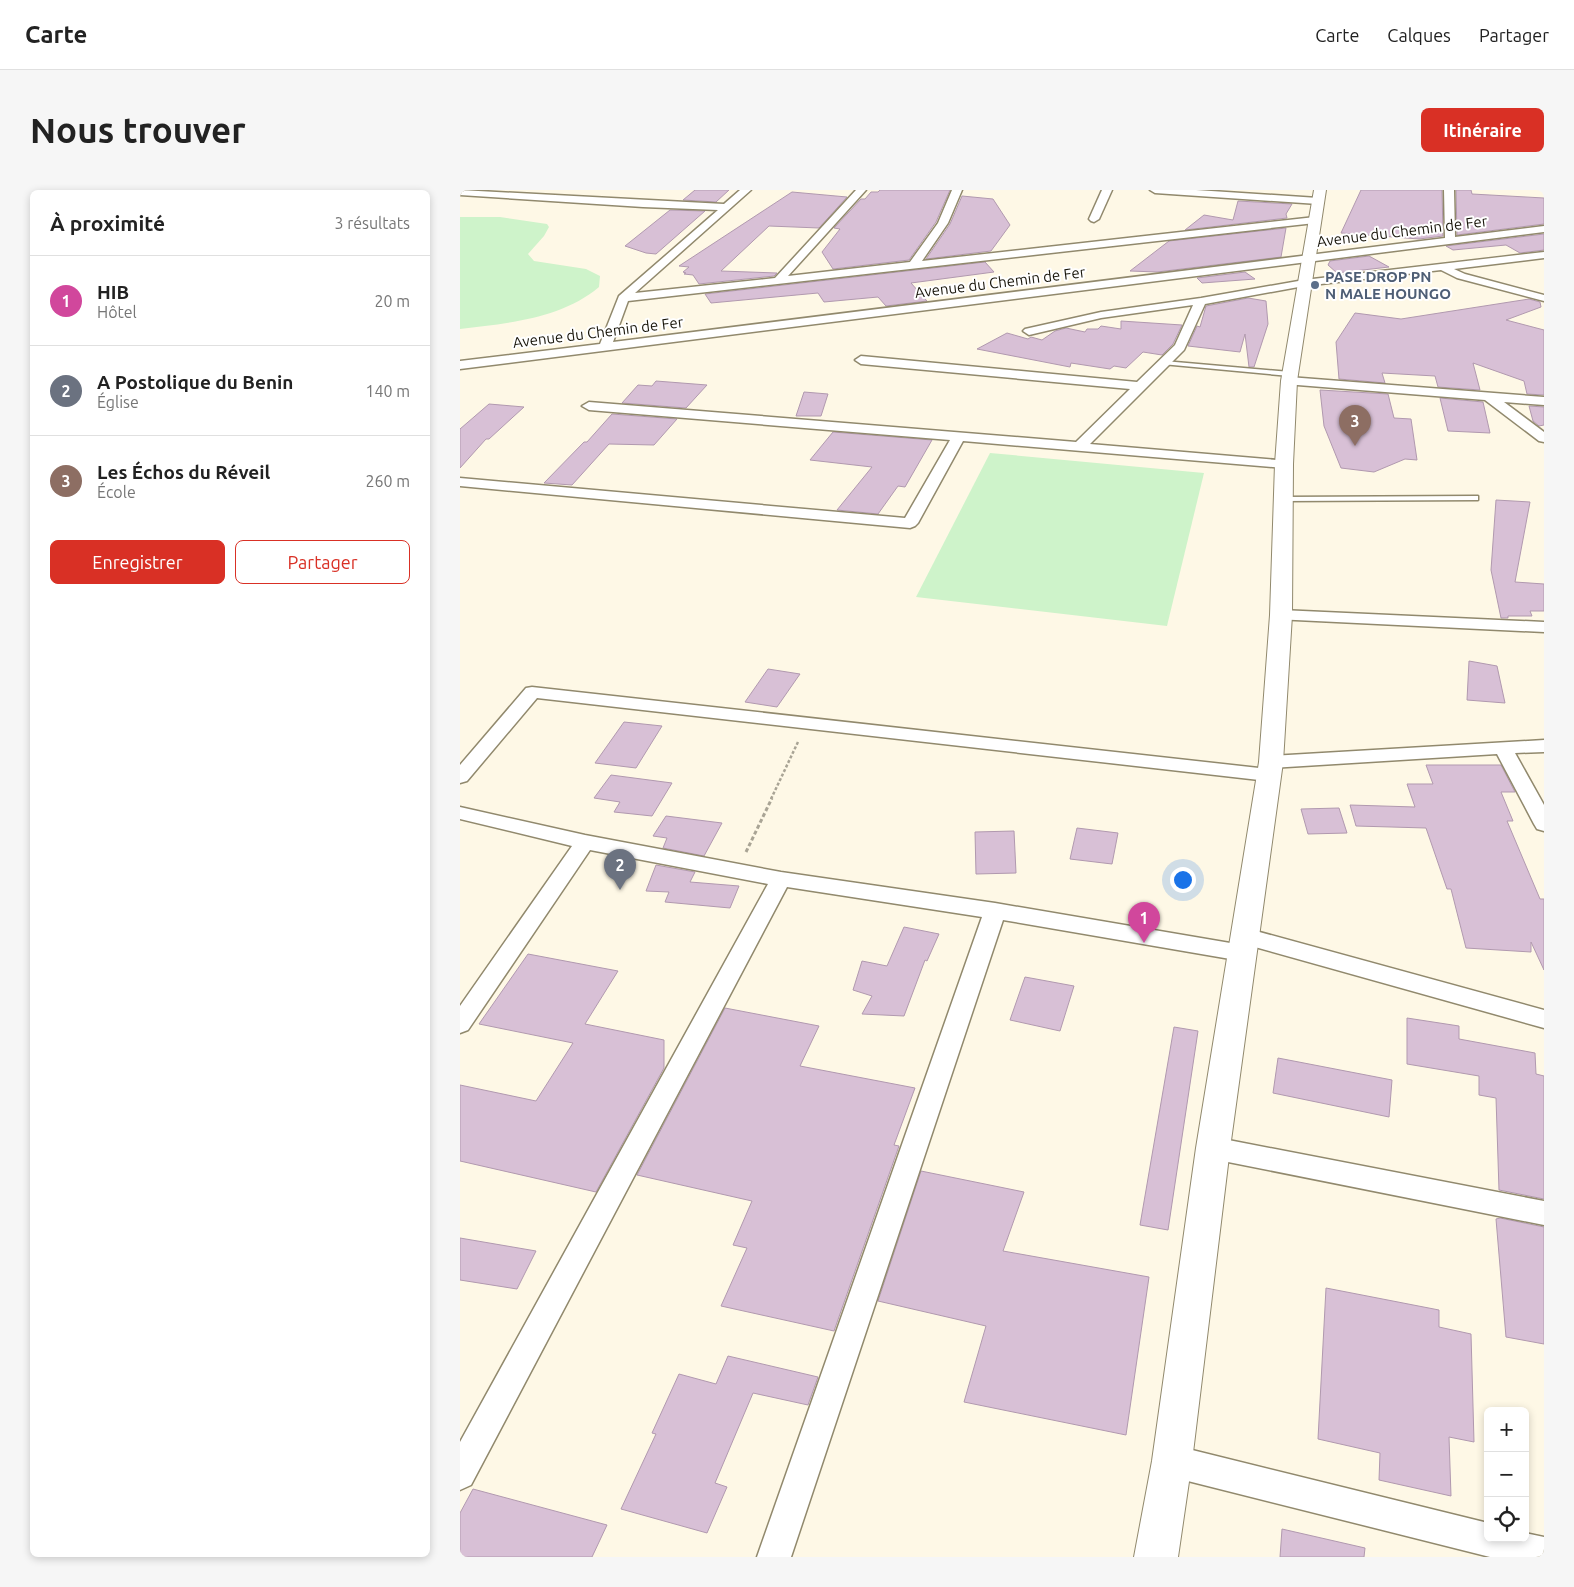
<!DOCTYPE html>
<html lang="fr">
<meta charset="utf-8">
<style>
body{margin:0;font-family:Ubuntu,sans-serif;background:#f6f6f6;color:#222}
.controls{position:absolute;right:15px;bottom:15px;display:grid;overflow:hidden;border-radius:8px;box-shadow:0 2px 8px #0003}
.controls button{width:45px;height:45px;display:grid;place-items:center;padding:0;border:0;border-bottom:1px solid #e0e0e0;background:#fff;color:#222;font:25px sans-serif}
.you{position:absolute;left:722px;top:689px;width:18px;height:18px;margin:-12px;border:4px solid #fff;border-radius:50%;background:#1a73e8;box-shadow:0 0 0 8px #1a73e833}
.badge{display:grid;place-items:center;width:32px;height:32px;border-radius:50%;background:#d93025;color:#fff;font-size:16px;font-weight:700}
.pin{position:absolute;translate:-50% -41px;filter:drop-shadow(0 1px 2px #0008)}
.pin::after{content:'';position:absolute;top:26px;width:18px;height:15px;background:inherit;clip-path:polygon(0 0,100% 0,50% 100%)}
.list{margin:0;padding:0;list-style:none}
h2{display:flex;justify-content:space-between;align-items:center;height:65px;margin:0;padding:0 20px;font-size:21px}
h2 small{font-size:16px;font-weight:400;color:#767676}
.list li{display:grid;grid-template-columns:32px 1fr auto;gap:15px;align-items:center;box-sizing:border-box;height:90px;padding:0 20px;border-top:1px solid #e0e0e0}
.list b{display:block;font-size:19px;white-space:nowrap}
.list p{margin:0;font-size:16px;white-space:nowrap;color:#767676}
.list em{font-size:16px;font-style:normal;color:#767676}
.actions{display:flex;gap:10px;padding:15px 20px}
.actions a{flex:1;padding:11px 0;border:1px solid #d93025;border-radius:8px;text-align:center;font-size:18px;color:#d93025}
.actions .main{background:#d93025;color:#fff}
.icon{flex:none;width:28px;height:28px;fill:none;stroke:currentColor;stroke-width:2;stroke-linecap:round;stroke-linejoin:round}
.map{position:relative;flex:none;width:1084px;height:1367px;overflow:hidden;border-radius:8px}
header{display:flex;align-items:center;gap:30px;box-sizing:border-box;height:70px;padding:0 25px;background:#fff;border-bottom:1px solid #e0e0e0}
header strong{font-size:24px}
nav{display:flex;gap:28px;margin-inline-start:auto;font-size:18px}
.intro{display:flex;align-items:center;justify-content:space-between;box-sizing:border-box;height:120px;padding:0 30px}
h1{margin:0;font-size:35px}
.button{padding:12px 22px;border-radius:8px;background:#d93025;color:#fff;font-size:18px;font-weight:700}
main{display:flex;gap:30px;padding:0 30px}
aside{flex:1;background:#fff;border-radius:8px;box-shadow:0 2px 8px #0003}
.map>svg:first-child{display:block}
.green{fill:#cef3ca}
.building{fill:#d8c0d6;stroke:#b199af}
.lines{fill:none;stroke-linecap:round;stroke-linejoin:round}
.service-casing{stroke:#91896d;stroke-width:3}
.minor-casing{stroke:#91896d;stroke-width:3}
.tertiary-casing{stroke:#91896d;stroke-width:2}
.path-far1{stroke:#a9a495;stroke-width:2.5;stroke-dasharray:3 2;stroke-linecap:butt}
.path{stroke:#a9a495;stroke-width:3;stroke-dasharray:4 2.5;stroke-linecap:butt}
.service{fill:#fff;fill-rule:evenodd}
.minor{fill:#fff;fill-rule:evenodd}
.tertiary{fill:#fff;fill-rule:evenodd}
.service-dot{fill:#5c6f8a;stroke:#fff;stroke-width:2}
.labels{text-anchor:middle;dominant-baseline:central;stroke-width:4;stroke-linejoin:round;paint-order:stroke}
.far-street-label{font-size:15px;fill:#171409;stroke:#fff}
.far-service-label{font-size:15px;font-weight:bold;fill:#4e5e75;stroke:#fff;text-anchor:start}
</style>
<header>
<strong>Carte</strong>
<nav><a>Carte</a><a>Calques</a><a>Partager</a></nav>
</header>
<div class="intro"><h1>Nous trouver</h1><a class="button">Itinéraire</a></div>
<main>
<aside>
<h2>À proximité<small>3 résultats</small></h2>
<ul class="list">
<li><span class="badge" style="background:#d1479c">1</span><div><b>HIB</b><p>Hôtel</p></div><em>20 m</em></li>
<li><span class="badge" style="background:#6b7280">2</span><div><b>A Postolique du Benin</b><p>Église</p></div><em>140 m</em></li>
<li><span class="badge" style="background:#8d6e63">3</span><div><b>Les Échos du Réveil</b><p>École</p></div><em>260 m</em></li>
</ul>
<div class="actions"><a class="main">Enregistrer</a><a>Partager</a></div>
</aside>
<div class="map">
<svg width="1084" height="1367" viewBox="0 0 1084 1367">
<rect width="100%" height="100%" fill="#fef8e6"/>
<g class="green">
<path d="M0,27h40l47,7 2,3 -5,9 -16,18 6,7 52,8 14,7 -1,11c-38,32 -91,36 -139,42z"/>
<path d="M530,263l214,20 -37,153 -251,-29z"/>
</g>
<g class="building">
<path d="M235,0h34l-13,12 -33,-2z"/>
<path d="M420,0h70l-14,32 -27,38 -76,9 -11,-17 18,-23 -6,-1 27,-29h4l6,-7h7z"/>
<path d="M901,0h81l1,46 -24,3 -78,-6z"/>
<path d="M996,0h15l1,4 72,4v26l-87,11z"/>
<path d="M332,2l55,5 -28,31 -50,-2 -48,45 56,2 -3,3 -75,8 -6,-9 -9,-1 2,-1 -3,-1 6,-5 -10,-1z"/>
<path d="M502,6l31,3 17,26 -19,26 -65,8 24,-35z"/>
<path d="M778,11l54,3 -6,10 1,4 -102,12 19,-15 29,5z"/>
<path d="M210,20l35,1 -49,43 -10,-1 -21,-7z"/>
<path d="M826,38l-5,29 -124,15 -27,-1 39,-30z"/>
<path d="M1084,44v16l-24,3 -14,-8 -53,5 -7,-4z"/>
<path d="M909,66l20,11 -52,6 -9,-8 2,-4z"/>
<path d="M525,72l9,10 -83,11 16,18 -41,5 -8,-9 -54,5 -6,-9 -107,10 -6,-9z"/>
<path d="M785,82l10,7 -53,4 -5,-5z"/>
<path d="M788,108l18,3 2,23 -14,43h-5l-4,-33 -5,18 -52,-6 9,-20 3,1 6,-21z"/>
<path d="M1069,109l11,3 1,5 -35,13 38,10v65l-17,-1 -3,-13 -51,-18 7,27 -42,-3 -3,-11 -53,-3 3,10 -46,-4 -3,-37 19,-29 46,6z"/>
<path d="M661,131l61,4 -9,19 -11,11 -19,-3 -17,16 -12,-2 -4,3 -39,-6 -1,4 -93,-18 30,-16 21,6 3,-2 11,3 13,-9 11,-3 19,4 2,-3h11l3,-3 20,3z"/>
<path d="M196,191l51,4 -21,23 -64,-5 16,-18 14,1z"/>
<path d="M860,200l68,4 6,24 17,1 6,41 -12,-1 -31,13 -33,-4 -17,-42z"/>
<path d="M344,202l24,2 -7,22h-25z"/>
<path d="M980,208l43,4 7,31 -42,-2z"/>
<path d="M29,214l35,3 -35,32h-3l-26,29v-39z"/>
<path d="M1069,216l15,1v18l-5,1 -6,-5z"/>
<path d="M152,224l65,5 -23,26 -45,-1 -37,41 -28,-2 40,-41h3z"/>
<path d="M373,242l99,8 -27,47 -7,-1 -20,28 -41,-4 35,-43 -62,-7z"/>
<path d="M1036,310l34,2 -15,80 29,2v27h-14l2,5h-24v2h-7l-10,-48z"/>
<path d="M1009,471l28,5 8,37 -38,-3z"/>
<path d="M308,479l32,5 -23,33 -32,-5z"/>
<path d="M164,532l38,4 -26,42 -41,-5z"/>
<path d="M966,575h75l14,27h-14l12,29h-6l33,78h4v71l-13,-28v10l-65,-4 -15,-59h-4l-21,-61 -70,-2 -6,-21 65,2 -8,-23h26z"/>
<path d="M151,585l61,8 -20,33 -38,-4 6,-10 -26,-4z"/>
<path d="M879,618l8,25 -39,1 -7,-25z"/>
<path d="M206,626l56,7 -18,33 -41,-8 4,-10 -14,-2z"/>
<path d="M617,638l41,5 -6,31 -42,-5z"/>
<path d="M554,641l2,42 -40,1 -1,-42z"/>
<path d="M196,675l39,7 -5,10 49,4 -9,22 -65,-6 4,-10 -23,-1z"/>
<path d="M444,737l35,7 -12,27 -2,-1 -21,56 -42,-2 10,-18 -19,-6 9,-29 25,5z"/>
<path d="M68,764l90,17 -33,53 79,16v28l-68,124 -136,-31v-76l76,16 37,-58 -94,-19z"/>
<path d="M565,787l49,9 -14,45 -50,-11z"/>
<path d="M265,818l94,18 -19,40 115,22 -21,57 5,1 -65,185 -113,-25 26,-58 -14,-3 19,-44 -115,-26z"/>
<path d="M947,828l52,8v13l76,14 1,21 8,2v123l-45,-9 -3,-92 -17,-3v-19l-72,-12z"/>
<path d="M714,837l24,4 -30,199 -28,-5z"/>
<path d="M818,868l114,22 -3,37 -116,-24z"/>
<path d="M461,981l103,21 -21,59 146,26 -23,158 -162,-33 22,-76 -108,-25z"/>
<path d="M1040,1028l44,9v117l-38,-7 -10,-118z"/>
<path d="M0,1048l76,13 -19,38 -57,-9z"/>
<path d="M866,1098l113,22v17l32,7 3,108 -25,-5 2,59 -72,-16 1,-27 -62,-14z"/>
<path d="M268,1166l90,21 -10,28 -55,-12 -38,90 12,4 -20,46 -86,-24 35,-75 -4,-1 27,-59 37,10z"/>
<path d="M13,1299l134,36 -15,32h-132v-44z"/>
<path d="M822,1339l83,19 -1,9h-84z"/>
</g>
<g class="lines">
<defs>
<g id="service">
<path d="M704,171l126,11 3,2 -3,2 -128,-12 -1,-1z"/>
<path d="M1015,306h3v4l-194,1 -4,-2 4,-2z"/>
</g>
<g id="minor">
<path d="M0,0l264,14 16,-14h11l-116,103 140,-15 81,-88h10l-78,86 122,-14 28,-39 14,-33h10l-14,33 -26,38 393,-44 5,3 -5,3 -687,78 -15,41 832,-104 -1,-48h10l1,47 89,-11v6l-1084,137v-8l140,-17 19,-48 99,-86 -75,-3 -183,-12z"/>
<path d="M642,0h10l-13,29 -5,3 -3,-1 -2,-2z"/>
<path d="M690,0h46l122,8 5,3 -5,3 -163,-11z"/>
<path d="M1084,62v6l-90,11 11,5 79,21v6l-87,-23 -16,-8 -137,16 -99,18 -21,46 -94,94 199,17 2,3 -7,4 -321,-27 -45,82 -3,3 -5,2 -450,-42v-8l445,40 45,-78 -361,-30 -7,-4 7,-4 487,40 54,-53 -269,-25 -6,-4 6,-4 276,26 38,-37 18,-40 -92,13 -72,17 -6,-4 2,-2 76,-17 100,-14 103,-18z"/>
<path d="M829,187l255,20v8l-40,-3 40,30v10l-5,-1 -54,-41 -200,-16 -2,-3z"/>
<path d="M821,420l263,12v10l-269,-13 -2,-4 2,-4z"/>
<path d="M72,497l736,82 7,2 3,4 -3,4 -7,2 -731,-83 -70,83 -7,2v-18l66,-77z"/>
<path d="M1084,550v12l-29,1 29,52v26l-7,-2 -3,-5 -37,-70 -226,14 -7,-2 -3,-4 3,-4 7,-2z"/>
<path d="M0,617l125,28 196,37 214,31 247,42 8,2 3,6 -3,6 -8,2 -239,-41 -212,637h-34l225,-640 -195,-30 -316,598 -11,5v-48l308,-558 -178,-34 -122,180 -8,3v-27l112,-160 -112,-27z"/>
<path d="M785,738l299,82v18l-307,-86 -3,-6 3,-6z"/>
<path d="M753,947l331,64v24l-331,-66 -9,-3 -4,-8 4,-8z"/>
<path d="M712,1255l316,78v15h37v-5l19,4v20h-54l-318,-80 -11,-5 -5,-11 5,-11z"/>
</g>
<path id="tertiary" d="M854,0h12l-29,191 -4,83 -1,151 -9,147 -53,386 -38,313 -14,96h-44l18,-96 44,-313 63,-386 11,-147 5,-151 6,-83z"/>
</defs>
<use href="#service" class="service-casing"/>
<use href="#minor" class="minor-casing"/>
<use href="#tertiary" class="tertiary-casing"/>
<path class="path-far1" d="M311,609l27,-57"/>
<path class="path" d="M286,662l26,-54"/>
<use href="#service" class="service"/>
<use href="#minor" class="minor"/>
<use href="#tertiary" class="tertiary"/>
</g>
<circle class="service-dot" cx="855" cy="95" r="5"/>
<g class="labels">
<g class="far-street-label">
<text transform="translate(942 41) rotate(-7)">Avenue du Chemin de Fer</text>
<text transform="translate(540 92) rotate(-7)">Avenue du Chemin de Fer</text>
<text transform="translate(138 142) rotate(-7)">Avenue du Chemin de Fer</text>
</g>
<g class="far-service-label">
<text x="865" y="86">PASE DROP PN<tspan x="865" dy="17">N MALE HOUNGO</tspan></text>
</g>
</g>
</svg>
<div class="controls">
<button>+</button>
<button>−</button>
<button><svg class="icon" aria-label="locate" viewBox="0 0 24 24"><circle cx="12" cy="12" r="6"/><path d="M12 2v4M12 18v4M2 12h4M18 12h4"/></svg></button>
</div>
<div class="you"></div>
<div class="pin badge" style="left:684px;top:753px;background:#d1479c">1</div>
<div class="pin badge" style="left:160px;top:700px;background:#6b7280">2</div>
<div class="pin badge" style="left:895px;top:256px;background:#8d6e63">3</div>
</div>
</main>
